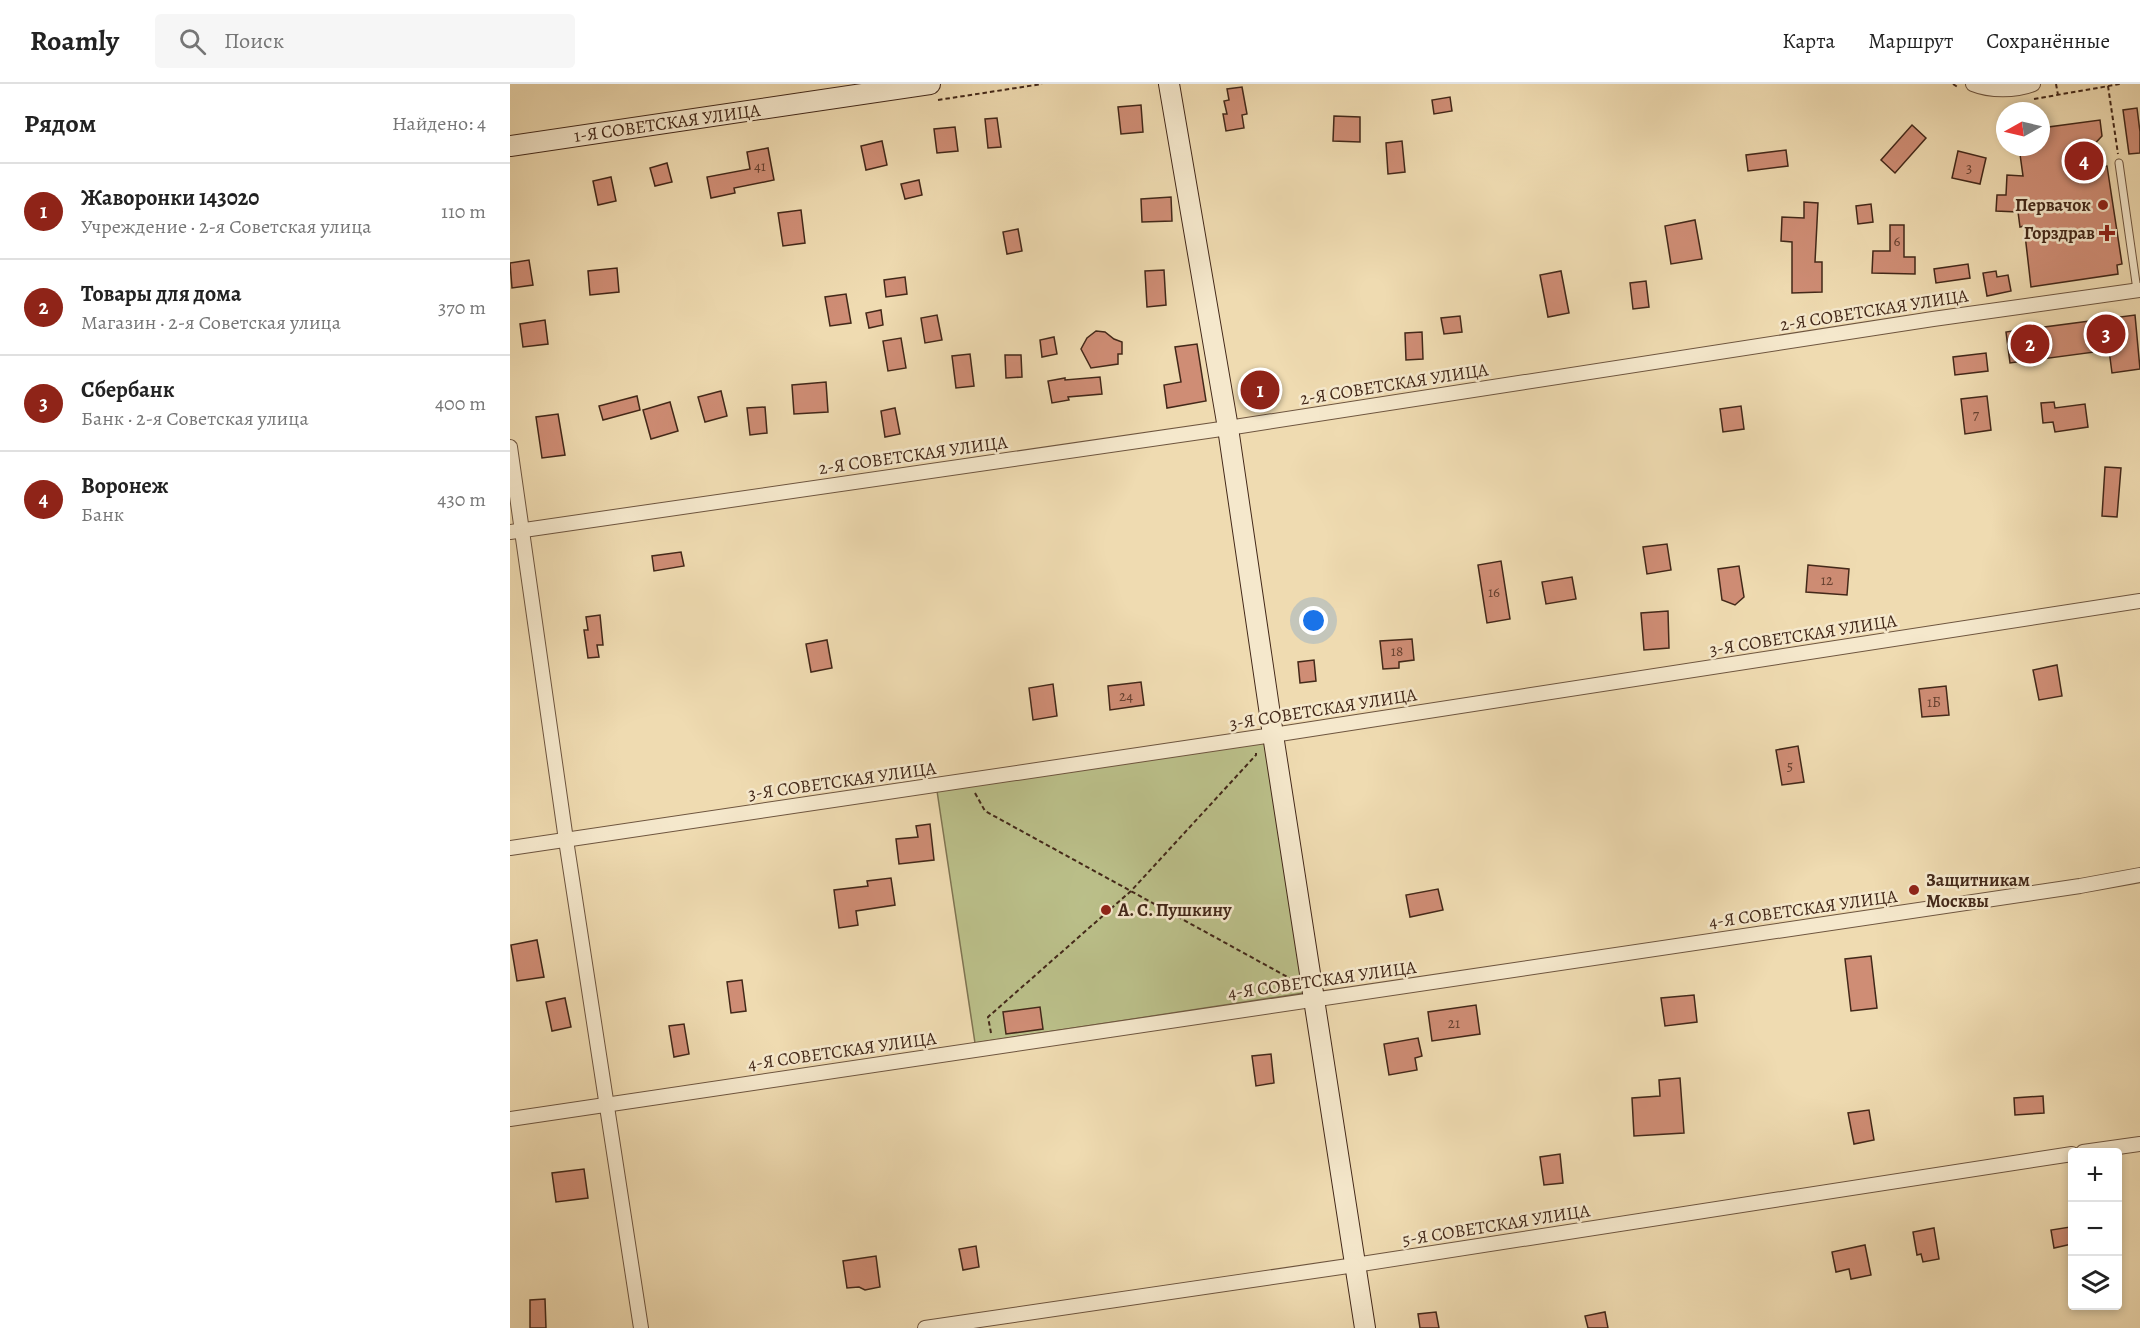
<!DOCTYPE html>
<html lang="ru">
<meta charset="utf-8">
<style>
body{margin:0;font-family:Alegreya,serif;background:#f6f6f6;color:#222}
.controls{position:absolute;right:18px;bottom:18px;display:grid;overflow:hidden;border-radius:6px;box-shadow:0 3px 9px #0003}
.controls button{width:54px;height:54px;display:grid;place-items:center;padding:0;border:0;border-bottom:2px solid #e0e0e0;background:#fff;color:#222;font:30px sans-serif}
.compass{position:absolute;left:1486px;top:18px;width:54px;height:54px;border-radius:50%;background:#fff;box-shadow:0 3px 9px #0003;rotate:262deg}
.you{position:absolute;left:804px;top:537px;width:21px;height:21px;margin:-15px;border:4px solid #fff;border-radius:50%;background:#1a73e8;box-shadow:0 0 0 9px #1a73e833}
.badge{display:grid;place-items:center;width:39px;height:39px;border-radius:50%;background:#8f2418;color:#fff;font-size:20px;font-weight:700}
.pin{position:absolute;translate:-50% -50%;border:3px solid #fff;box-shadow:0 2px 6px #0006}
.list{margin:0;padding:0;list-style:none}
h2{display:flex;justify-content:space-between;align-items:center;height:78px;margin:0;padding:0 24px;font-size:26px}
h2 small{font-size:20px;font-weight:400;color:#767676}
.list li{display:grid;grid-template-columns:39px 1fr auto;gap:18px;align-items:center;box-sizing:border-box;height:96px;padding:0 24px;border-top:2px solid #e0e0e0}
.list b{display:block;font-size:22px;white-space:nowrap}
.list p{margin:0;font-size:20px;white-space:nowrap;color:#767676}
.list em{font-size:20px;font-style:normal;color:#767676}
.icon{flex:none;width:33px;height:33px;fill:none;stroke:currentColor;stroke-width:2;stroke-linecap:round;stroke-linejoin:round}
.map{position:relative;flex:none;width:1630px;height:1244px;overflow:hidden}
header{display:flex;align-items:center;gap:36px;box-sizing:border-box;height:84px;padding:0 30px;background:#fff;border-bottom:2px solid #e0e0e0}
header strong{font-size:28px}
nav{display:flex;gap:33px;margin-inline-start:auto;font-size:21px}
.search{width:420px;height:54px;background:#f6f6f6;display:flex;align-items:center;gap:15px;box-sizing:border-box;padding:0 21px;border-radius:6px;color:#767676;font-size:22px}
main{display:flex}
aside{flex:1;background:#fff}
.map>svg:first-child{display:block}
.green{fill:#bbc08a;stroke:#7f7452;stroke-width:1.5}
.building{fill:#cf8d75;stroke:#432819;stroke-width:1.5}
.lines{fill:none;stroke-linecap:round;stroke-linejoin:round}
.lane-casing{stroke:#6e553f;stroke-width:9}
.street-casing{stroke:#6e553f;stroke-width:16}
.secondary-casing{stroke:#432819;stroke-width:22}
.path{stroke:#432819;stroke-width:2;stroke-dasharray:4.5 3;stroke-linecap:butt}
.lane{stroke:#f5e8cc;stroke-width:7}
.street{stroke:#f5e8cc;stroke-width:14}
.secondary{stroke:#f5e8cc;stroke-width:20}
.poi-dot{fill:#8f2418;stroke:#f5e8cc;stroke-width:2}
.labels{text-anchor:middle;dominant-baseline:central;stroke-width:5;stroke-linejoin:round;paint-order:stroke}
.number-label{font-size:15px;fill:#664130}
.street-label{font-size:18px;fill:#432819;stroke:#f5e8cc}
.poi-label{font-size:18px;font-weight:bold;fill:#432819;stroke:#f5e8cc;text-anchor:end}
</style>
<header>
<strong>Roamly</strong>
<div class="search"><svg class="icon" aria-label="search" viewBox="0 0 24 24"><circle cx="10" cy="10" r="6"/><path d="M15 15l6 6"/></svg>Поиск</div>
<nav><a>Карта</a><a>Маршрут</a><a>Сохранённые</a></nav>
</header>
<main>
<aside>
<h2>Рядом<small>Найдено: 4</small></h2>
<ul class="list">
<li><span class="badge">1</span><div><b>Жаворонки 143020</b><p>Учреждение · 2-я Советская улица</p></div><em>110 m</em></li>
<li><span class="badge">2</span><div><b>Товары для дома</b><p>Магазин · 2-я Советская улица</p></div><em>370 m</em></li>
<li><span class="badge">3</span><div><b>Сбербанк</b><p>Банк · 2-я Советская улица</p></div><em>400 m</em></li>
<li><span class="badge">4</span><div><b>Воронеж</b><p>Банк</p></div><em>430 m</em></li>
</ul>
</aside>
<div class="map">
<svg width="1630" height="1244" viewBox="0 0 1630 1244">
<rect width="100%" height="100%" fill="#efdbb1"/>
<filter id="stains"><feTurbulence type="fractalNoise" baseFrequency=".00333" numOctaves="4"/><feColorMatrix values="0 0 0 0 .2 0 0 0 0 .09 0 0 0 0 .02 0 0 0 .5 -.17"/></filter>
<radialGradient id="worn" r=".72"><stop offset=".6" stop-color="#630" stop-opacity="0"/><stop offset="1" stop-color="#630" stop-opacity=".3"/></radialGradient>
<path class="green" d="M756,658l38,251 -329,50 -38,-252z"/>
<g class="building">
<path d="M732,3l5,27 -5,1 2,13 -18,3 -3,-17h4l-3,-13 5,-1 -2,-11z"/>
<path d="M940,13l2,14 -18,3 -2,-14z"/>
<path d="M631,21l2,27 -22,2 -3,-27z"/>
<path d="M1627,24l3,24v21l-11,1 -6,-44z"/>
<path d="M824,32l26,1v25l-27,-1z"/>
<path d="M487,34l4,29 -13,1 -3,-29z"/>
<path d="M1590,36l2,16 -14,15 2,18 17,-3 15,98 -5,1 1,9 -87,13 -7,-61 -4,1 -2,-15 -22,-1 1,-16h9l1,-20 16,1 -4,-29h22v-19z"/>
<path d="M1402,41l14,13 -31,35 -14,-13z"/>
<path d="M445,43l3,24 -21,2 -3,-24z"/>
<path d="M372,57l5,24 -21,5 -5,-24z"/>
<path d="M892,57l3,31 -17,2 -2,-31z"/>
<path d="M258,64l6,32 -40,8 1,5 -24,5 -4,-21 43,-8 -3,-17z"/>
<path d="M1276,66l2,16 -40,5 -2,-16z"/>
<path d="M1448,67l28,7 -6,26 -28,-6z"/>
<path d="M157,79l5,19 -17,4 -5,-18z"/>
<path d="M101,93l5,24 -18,4 -5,-24z"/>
<path d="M409,96l3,15 -17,4 -4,-15z"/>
<path d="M661,113l1,24 -30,1 -1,-23z"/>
<path d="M1294,118l14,1 -3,59h7v30l-30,1v-51l-11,-1 1,-24 22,1z"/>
<path d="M1361,120l2,18 -15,2 -2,-18z"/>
<path d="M291,126l4,33 -22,3 -5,-33z"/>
<path d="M1185,136l7,39 -31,5 -6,-38z"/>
<path d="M1380,141h14v32h11v17l-43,-1 1,-22h17z"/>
<path d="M508,145l4,22 -15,3 -4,-22z"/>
<path d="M19,176l4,25 -21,3 -2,-25z"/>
<path d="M1458,180l2,14 -34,5 -2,-14z"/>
<path d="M107,184l2,24 -29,3 -2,-24z"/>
<path d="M654,186l2,35 -19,2 -2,-36z"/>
<path d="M1051,187l8,42 -21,4 -8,-42z"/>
<path d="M1486,187l1,6 11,-2 3,16 -24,5 -4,-23z"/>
<path d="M395,193l2,17 -21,3 -2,-17z"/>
<path d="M1136,197l3,26 -16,2 -3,-26z"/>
<path d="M336,210l5,29 -21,3 -5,-29z"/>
<path d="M371,226l2,15 -14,3 -3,-15z"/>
<path d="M427,231l5,25 -17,3 -4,-25z"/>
<path d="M1625,231l5,54 -28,4 -3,-23 -67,9 -5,-31z"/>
<path d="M950,232l2,16 -18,2 -3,-16z"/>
<path d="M35,236l3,24 -25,3 -3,-23z"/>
<path d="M1508,246l5,31 -13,2 -4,-31z"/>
<path d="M586,247l9,1 9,7 8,3v12h-4v10l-27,4 -10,-19 6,-11z"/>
<path d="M912,248l1,27 -17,1 -1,-27z"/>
<path d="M544,253l3,17 -15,3 -2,-17z"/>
<path d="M391,254l5,30 -18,3 -5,-30z"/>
<path d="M687,260l9,57 -39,7 -3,-23 17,-3 -6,-35z"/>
<path d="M1476,269l2,18 -33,4 -2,-18z"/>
<path d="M460,270l4,32 -18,2 -4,-32z"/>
<path d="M495,271h16l1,22 -16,1z"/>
<path d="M590,293l2,17 -34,3 1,3 -17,3 -4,-22 17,-3v2z"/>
<path d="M316,298l2,30 -34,2 -2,-29z"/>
<path d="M211,307l6,25 -22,6 -7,-25z"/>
<path d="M127,312l3,14 -37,10 -4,-14z"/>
<path d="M1477,312l4,34 -26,4 -4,-35z"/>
<path d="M160,318l8,29 -27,8 -8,-29z"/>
<path d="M1544,318l1,6 30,-4 3,23 -33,5 -2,-10 -10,1 -2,-20z"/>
<path d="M1231,322l3,23 -21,3 -3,-23z"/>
<path d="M255,323l2,26 -17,2 -3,-27z"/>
<path d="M385,324l5,26 -15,3 -4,-26z"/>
<path d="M48,330l7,41 -23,3 -6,-41z"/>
<path d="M1595,383l16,1 -4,49 -15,-1z"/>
<path d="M1157,460l4,26 -24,4 -4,-27z"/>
<path d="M171,468l3,14 -30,5 -2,-15z"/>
<path d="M991,477l9,58 -23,4 -9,-58z"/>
<path d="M1298,481l41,4 -2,26 -41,-3z"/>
<path d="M1229,482l5,31 -9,8 -13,-5 -4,-31z"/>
<path d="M1062,493l4,22 -30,5 -4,-22z"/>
<path d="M1158,527l1,37 -25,2 -3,-37z"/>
<path d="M90,531l3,30h-6l2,12 -11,1 -4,-28h4l-2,-13z"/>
<path d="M902,555l2,21 -15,2v6l-16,1 -3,-28z"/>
<path d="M317,556l5,28 -21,4 -5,-28z"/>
<path d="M804,576l2,21 -16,2 -2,-21z"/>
<path d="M1547,581l5,31 -23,4 -6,-30z"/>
<path d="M631,598l3,23 -34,5 -2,-24z"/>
<path d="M543,600l4,32 -24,4 -4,-32z"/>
<path d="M1436,602l3,29 -27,2 -3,-28z"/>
<path d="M1288,662l6,36 -22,3 -6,-35z"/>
<path d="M420,740l4,36 -35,4 -3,-25 22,-2 -2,-11z"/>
<path d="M381,794l4,27 -39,6 2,14 -19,3 -5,-38 34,-4 -1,-5z"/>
<path d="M928,805l5,21 -33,7 -4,-22z"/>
<path d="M27,856l7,37 -27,4 -6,-36z"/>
<path d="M1361,872l6,52 -26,3 -6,-52z"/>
<path d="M232,896l4,31 -15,2 -4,-31z"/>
<path d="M1184,911l3,27 -32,4 -4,-28z"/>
<path d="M55,914l6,29 -19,4 -6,-29z"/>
<path d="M966,921l4,29 -48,7 -4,-29z"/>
<path d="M530,923l3,22 -37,5 -3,-22z"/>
<path d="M174,940l5,30 -15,3 -5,-31z"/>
<path d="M908,954l4,18 -7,2 2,12 -28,5 -5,-31z"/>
<path d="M761,970l3,29 -18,3 -4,-30z"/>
<path d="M1170,994l4,55 -50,3 -2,-38 28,-2 -1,-16z"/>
<path d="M1533,1012l1,17 -29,2 -1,-17z"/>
<path d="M1359,1026l5,30 -20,4 -6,-31z"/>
<path d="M1050,1070l3,29 -19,2 -4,-28z"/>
<path d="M74,1085l4,29 -32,4 -4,-29z"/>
<path d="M1560,1143l2,17 -18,4 -3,-18z"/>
<path d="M1424,1144l5,31 -16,3 -2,-8 -4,1 -4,-23z"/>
<path d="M1355,1161l6,30 -20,4 -2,-10 -13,3 -4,-20z"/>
<path d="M466,1162l3,21 -16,3 -4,-21z"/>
<path d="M366,1172l4,31 -15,3 -6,-3 -12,1 -4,-27z"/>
<path d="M35,1215l1,29h-16v-28z"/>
<path d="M926,1228l3,16h-19l-2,-14z"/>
<path d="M1095,1228l3,16h-20l-3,-12z"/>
</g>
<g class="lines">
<defs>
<path id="lane" d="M1609,79l18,127"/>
<g id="street">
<path d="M1463,0c17,7 43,7 60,0"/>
<path d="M0,363l56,393 75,488"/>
<path d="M0,448l718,-104 705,-109 207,-29"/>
<path d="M0,764l763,-113 867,-134"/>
<path d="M0,1035l1570,-233 60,-11"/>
<path d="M1573,1068l57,-8"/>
<path d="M415,1244l430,-63 717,-111"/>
</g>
<g id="secondary">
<path d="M659,0l59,344 45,307 92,593"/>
<path d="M0,62l420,-62"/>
</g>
</defs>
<use href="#lane" class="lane-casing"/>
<use href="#street" class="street-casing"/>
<use href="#secondary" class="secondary-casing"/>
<g class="path">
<path d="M1443,0l6,4"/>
<path d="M1546,0l2,11"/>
<path d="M1598,2l10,68"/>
<path d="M1524,15l86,-15"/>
<path d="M428,16l104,-16"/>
<path d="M465,709l10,18 308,169"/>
<path d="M481,949l-3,-16 143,-126 125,-136v-2"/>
</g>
<use href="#lane" class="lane"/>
<use href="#street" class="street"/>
<use href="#secondary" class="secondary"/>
</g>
<g class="poi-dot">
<circle cx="1593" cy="121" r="6"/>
<path d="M1594 140h6v6h6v6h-6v6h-6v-6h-6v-6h6z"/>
<circle cx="1404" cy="806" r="6"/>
<circle cx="596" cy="826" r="6"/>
</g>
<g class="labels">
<g class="number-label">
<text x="250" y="82">41</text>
<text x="1459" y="84">3</text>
<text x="1387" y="157">6</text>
<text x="1466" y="331">7</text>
<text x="1317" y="496">12</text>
<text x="984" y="508">16</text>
<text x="887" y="567">18</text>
<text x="616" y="612">24</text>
<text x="1424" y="618">1Б</text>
<text x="1280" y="682">5</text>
<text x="944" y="939">21</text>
</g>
<g class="street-label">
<text transform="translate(157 39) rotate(-8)">1-Я СОВЕТСКАЯ УЛИЦА</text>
<text transform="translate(1364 226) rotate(-9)">2-Я СОВЕТСКАЯ УЛИЦА</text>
<text transform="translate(884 300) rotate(-9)">2-Я СОВЕТСКАЯ УЛИЦА</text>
<text transform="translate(403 371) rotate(-8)">2-Я СОВЕТСКАЯ УЛИЦА</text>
<text transform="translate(1293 551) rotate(-9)">3-Я СОВЕТСКАЯ УЛИЦА</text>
<text transform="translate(813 625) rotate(-9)">3-Я СОВЕТСКАЯ УЛИЦА</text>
<text transform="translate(332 697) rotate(-8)">3-Я СОВЕТСКАЯ УЛИЦА</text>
<text transform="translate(1293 825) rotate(-8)">4-Я СОВЕТСКАЯ УЛИЦА</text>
<text transform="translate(812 896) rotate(-8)">4-Я СОВЕТСКАЯ УЛИЦА</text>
<text transform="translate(332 967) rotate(-8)">4-Я СОВЕТСКАЯ УЛИЦА</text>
<text transform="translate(986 1141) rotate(-9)">5-Я СОВЕТСКАЯ УЛИЦА</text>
</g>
<g class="poi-label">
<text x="1581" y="121">Первачок</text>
<text x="1585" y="149">Горздрав</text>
<text x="1416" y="796" text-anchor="start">Защитникам<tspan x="1416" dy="21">Москвы</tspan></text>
<text x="608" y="826" text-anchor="start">А. С. Пушкину</text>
</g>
</g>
<rect width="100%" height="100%" filter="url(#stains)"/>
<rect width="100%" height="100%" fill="url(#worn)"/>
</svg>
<div class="controls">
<button>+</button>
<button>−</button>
<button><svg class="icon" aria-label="layers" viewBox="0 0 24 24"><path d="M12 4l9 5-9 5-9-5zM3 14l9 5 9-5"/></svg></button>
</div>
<svg class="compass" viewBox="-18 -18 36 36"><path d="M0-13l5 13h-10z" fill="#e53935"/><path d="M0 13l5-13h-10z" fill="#767676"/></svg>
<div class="you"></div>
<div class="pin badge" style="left:750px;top:306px">1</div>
<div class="pin badge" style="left:1520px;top:260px">2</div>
<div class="pin badge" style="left:1596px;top:250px">3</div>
<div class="pin badge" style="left:1574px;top:77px">4</div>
</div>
</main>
